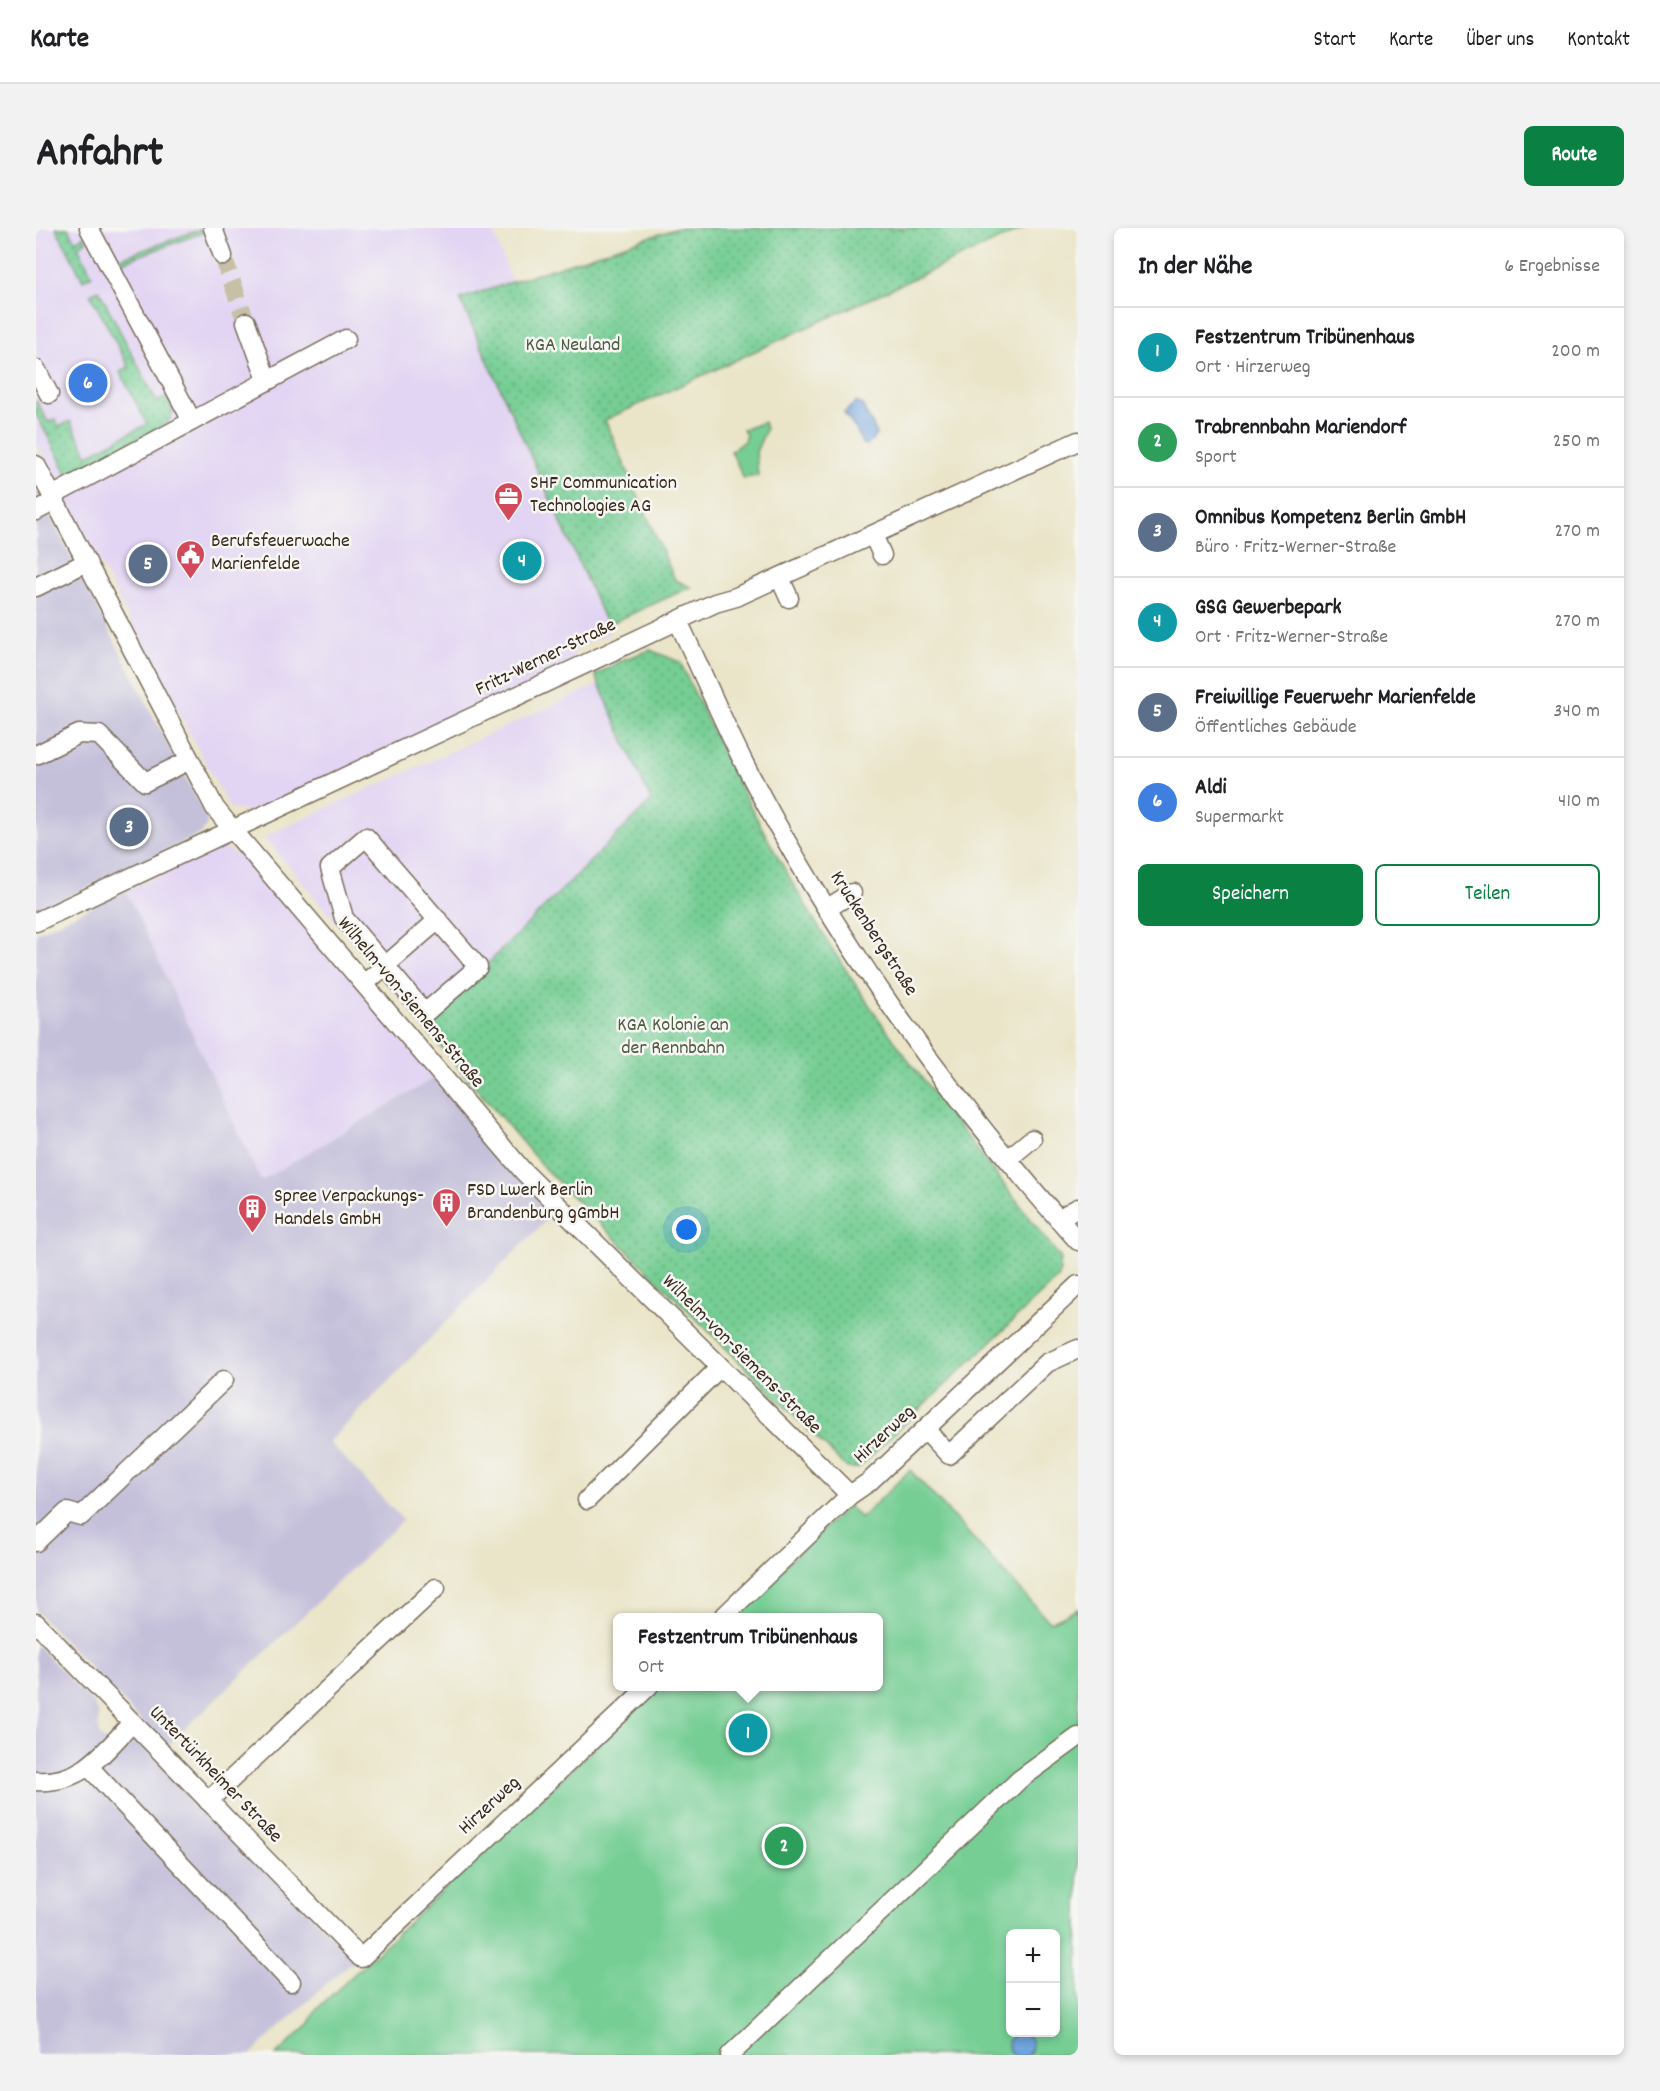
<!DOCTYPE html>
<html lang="de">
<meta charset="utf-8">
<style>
body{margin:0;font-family:Dekko,sans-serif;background:#f2f2f2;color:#202124}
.controls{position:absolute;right:18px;bottom:18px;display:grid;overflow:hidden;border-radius:9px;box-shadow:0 3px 9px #0003}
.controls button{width:54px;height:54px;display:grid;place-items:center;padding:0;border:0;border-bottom:2px solid #e0e0e0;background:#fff;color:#202124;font:30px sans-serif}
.you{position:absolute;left:651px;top:1002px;width:21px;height:21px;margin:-15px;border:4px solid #fff;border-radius:50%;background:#1a73e8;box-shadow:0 0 0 9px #1a73e833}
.badge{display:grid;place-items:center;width:39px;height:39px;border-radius:50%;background:#0b8043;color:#fff;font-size:20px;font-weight:700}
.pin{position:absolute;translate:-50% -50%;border:3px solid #fff;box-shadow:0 2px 6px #0006}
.popup{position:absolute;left:577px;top:1385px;width:270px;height:78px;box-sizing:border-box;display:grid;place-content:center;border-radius:9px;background:#fff;filter:drop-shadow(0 2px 4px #0005);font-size:20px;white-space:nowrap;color:#757577}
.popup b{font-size:22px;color:#202124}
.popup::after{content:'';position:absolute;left:50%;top:100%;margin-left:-12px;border:12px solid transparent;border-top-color:#fff}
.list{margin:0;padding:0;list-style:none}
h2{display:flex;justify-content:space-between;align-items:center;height:78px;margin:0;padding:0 24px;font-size:26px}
h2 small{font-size:20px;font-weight:400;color:#757577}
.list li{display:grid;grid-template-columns:39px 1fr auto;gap:18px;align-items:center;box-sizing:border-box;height:90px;padding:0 24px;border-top:2px solid #e0e0e0}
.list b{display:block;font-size:22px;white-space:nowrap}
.list p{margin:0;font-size:20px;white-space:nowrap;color:#757577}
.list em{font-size:20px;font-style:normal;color:#757577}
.actions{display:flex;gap:12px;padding:18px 24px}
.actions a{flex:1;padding:14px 0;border:2px solid #0b8043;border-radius:9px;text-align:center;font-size:21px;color:#0b8043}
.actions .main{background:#0b8043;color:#fff}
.map{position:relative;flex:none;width:1042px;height:1827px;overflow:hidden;border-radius:9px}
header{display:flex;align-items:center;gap:36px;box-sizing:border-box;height:84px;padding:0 30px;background:#fff;border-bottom:2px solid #e0e0e0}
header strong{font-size:28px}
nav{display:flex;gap:33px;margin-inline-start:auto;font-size:21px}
.intro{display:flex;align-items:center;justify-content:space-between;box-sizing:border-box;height:144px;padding:0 36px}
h1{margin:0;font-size:42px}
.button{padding:15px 27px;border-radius:9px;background:#0b8043;color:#fff;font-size:21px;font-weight:700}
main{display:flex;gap:36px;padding:0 36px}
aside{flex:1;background:#fff;border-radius:9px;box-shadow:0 3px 9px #0003}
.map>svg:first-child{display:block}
.built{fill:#e2d4f3}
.industrial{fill:#c5c0da}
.grass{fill:url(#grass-dots);stroke:#587c59;stroke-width:1.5}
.park{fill:#76ce94;stroke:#587c59;stroke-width:1.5;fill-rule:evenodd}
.water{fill:#70a3dc;stroke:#56667d;stroke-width:1.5}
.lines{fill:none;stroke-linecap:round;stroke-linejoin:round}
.minor-tunnel{stroke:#c7c0a7;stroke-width:18;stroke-dasharray:18 9;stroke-linecap:butt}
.minor-casing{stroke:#786b5a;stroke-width:21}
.minor{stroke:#fff;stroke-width:18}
.labels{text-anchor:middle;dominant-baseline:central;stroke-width:5;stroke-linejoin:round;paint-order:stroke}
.park-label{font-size:20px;fill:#4d5b41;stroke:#f6f6f2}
.poi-label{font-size:20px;fill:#3b2a1e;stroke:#f6f6f2;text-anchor:start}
.street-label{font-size:20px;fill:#3b2a1e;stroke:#f6f6f2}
</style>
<header>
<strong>Karte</strong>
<nav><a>Start</a><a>Karte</a><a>Über uns</a><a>Kontakt</a></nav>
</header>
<div class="intro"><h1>Anfahrt</h1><a class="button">Route</a></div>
<main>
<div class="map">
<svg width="1042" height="1827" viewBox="0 0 1042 1827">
<defs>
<pattern id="grass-dots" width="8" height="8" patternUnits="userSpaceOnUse" patternTransform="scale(1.5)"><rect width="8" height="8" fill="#76ce94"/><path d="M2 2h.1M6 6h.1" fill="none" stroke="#62a778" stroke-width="1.8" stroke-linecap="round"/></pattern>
</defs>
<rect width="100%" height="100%" fill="#f6f6f2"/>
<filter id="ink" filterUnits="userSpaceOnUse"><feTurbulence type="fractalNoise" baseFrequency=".0167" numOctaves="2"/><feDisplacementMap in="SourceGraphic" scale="12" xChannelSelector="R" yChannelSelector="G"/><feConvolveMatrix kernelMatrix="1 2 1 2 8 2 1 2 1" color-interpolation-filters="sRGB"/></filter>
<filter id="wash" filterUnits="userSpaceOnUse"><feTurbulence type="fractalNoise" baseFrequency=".008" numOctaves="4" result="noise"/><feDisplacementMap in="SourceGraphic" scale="24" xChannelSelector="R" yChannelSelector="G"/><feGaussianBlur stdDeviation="1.35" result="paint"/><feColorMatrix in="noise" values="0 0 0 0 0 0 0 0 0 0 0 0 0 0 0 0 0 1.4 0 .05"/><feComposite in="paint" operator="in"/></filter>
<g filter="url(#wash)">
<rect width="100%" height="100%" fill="#eae5c9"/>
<g class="built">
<path d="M0,0h456l20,54 -52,17 150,334 -33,15 -12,22 -299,137 -18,4 -18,-2 -194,-366z"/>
<path d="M563,456l52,117 -227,226 -160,-190z"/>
<path d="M186,618l37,22 177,209 -175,104 -135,-290z"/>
</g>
<g class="industrial">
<path d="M0,262l170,327 1,7 -5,9 -166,79z"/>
<path d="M90,663l135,290 175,-104 118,135 -225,230 74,78 -237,227 -130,-136v-678z"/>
<path d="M0,1416l57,59 5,11 1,21 22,22 11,-23 226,229 -10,1 -98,91h-214z"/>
</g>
<g class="grass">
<path d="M20,0h12l7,13 9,-5 2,5 -8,6 14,28 -9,5z"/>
<path d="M641,0h347l-419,192 70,160 16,7 -84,38 -147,-326z"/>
<path d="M165,1l1,4 -85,31 -7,-12 3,-3 5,10z"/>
<path d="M63,62l58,112 10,-5 6,15 -5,11 -100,52 -32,-61v-14l12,22 7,-3 4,8 11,-6 18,34 59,-31 -27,-52 9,-5 -39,-73z"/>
<path d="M614,422l30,12c53,115 110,226 181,331 62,92 134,177 200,266l-2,18 -201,191h-11l-302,-299 -121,-142 227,-226 -56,-126 30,-16z"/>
</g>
<g class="park">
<path d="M728,194l2,7 -10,23 2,24h-8l-6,3 -13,-28 13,-10 2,-6 -3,-5z"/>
<path d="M874,1242l140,152 28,-13v446h-802l34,-32 6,-13 343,-323 220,-1v-68l-149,-1 118,-111 13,12zM975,1706h45v98h-45z"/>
</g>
<g class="water">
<path d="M820,174l7,3c2,12 13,19 13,30l-8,10 -6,-1 -5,-13 -13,-18z"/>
<circle cx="984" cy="1817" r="12"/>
</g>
</g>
<g filter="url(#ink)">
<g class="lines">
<path class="minor-tunnel" d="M187,28l23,66"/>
<defs>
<g id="minor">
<path d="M53,0l103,193"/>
<path d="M177,0l10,28"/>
<path d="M210,94l21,58"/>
<path d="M0,141l13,25"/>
<path d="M0,237l179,343 17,21 291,342 327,324"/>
<path d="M16,268l294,-157"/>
<path d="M0,283l19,-10"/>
<path d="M837,307l9,20"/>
<path d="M744,350l9,20"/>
<path d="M0,359l51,-25"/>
<path d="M642,393c23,48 43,97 67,144 88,171 205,334 333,476"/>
<path d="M0,527l43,-21 20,1 46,47 45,-22"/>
<path d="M792,680l24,-15"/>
<path d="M0,694l679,-319 21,-6 342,-156"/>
<path d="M328,756l21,-18 -41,-48 -14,-50 36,-31 112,130 -53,46 -40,-47 53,-46"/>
<path d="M973,930l23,-19"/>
<path d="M1022,991l20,-11"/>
<path d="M889,1201l24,26 98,-92 31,-14"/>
<path d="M551,1272l133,-133"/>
<path d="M0,1314l31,-30 14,4 143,-136"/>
<path d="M686,1390l128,-123 19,-13 209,-197"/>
<path d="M0,1395l325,335 288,-272"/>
<path d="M53,1539l202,215"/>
<path d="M0,1553c46,3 67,-28 96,-58"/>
<path d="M172,1573l228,-213"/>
<path d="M694,1827l289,-275 59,-43"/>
</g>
</defs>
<use href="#minor" class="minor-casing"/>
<use href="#minor" class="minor"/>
</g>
</g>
<defs>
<symbol id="office-pin" viewBox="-11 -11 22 30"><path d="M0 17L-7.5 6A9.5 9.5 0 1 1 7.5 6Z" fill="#d1495b" stroke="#f6f6f2"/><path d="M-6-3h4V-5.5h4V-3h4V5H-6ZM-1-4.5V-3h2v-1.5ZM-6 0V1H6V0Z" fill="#fff"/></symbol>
<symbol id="civic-pin" viewBox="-11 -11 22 30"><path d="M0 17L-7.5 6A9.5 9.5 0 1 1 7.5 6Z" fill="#d1495b" stroke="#f6f6f2"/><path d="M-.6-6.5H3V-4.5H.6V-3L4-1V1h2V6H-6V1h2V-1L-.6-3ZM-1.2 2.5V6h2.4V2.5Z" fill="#fff"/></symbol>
<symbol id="building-pin" viewBox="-11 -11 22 30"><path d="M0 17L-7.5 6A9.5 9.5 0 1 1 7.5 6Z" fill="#d1495b" stroke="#f6f6f2"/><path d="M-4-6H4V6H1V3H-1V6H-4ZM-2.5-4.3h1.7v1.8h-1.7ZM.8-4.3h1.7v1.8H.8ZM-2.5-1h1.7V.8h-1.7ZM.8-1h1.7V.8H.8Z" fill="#fff"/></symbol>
</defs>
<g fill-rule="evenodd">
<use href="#office-pin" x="456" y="252" width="33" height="45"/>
<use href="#civic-pin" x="138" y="310" width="33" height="45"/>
<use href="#building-pin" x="394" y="958" width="33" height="45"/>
<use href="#building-pin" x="200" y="964" width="33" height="45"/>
</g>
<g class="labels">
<g class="park-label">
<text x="537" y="118">KGA Neuland</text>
<text x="637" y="798">KGA Kolonie an<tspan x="637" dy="23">der Rennbahn</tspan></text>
</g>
<g class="poi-label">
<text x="494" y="256">SHF Communication<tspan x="494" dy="23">Technologies AG</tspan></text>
<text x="175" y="314">Berufsfeuerwache<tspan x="175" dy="23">Marienfelde</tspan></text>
<text x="431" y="963">FSD Lwerk Berlin<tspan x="431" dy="23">Brandenburg gGmbH</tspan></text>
<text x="238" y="969">Spree Verpackungs-<tspan x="238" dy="23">Handels GmbH</tspan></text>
</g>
<g class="street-label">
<text transform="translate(510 430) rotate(-26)">Fritz-Werner-Straße</text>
<text transform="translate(837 706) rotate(57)">Kruckenbergstraße</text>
<text transform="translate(374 775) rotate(50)">Wilhelm-von-Siemens-Straße</text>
<text transform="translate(705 1127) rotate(45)">Wilhelm-von-Siemens-Straße</text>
<text transform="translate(849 1207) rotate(-43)">Hirzerweg</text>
<text transform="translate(179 1547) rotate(46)">Untertürkheimer Straße</text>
<text transform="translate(454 1578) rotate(-43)">Hirzerweg</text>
</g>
</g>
</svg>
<div class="controls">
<button>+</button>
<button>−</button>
</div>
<div class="you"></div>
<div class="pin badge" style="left:712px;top:1505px;background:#0f9aa8">1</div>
<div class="popup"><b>Festzentrum Tribünenhaus</b>Ort</div>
<div class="pin badge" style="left:748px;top:1618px;background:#2e9e5b">2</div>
<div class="pin badge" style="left:93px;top:599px;background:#5c6f8a">3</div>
<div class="pin badge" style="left:486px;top:333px;background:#0f9aa8">4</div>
<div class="pin badge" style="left:112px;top:336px;background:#5c6f8a">5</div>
<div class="pin badge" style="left:52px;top:155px;background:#3f7fe0">6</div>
</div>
<aside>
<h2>In der Nähe<small>6 Ergebnisse</small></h2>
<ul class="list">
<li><span class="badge" style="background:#0f9aa8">1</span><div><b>Festzentrum Tribünenhaus</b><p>Ort · Hirzerweg</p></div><em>200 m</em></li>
<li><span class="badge" style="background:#2e9e5b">2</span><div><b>Trabrennbahn Mariendorf</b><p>Sport</p></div><em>250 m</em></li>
<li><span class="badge" style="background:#5c6f8a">3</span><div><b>Omnibus Kompetenz Berlin GmbH</b><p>Büro · Fritz-Werner-Straße</p></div><em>270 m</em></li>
<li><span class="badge" style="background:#0f9aa8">4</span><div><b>GSG Gewerbepark</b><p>Ort · Fritz-Werner-Straße</p></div><em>270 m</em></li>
<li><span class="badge" style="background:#5c6f8a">5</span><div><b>Freiwillige Feuerwehr Marienfelde</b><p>Öffentliches Gebäude</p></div><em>340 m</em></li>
<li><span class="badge" style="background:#3f7fe0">6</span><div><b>Aldi</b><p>Supermarkt</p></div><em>410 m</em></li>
</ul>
<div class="actions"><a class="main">Speichern</a><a>Teilen</a></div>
</aside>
</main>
